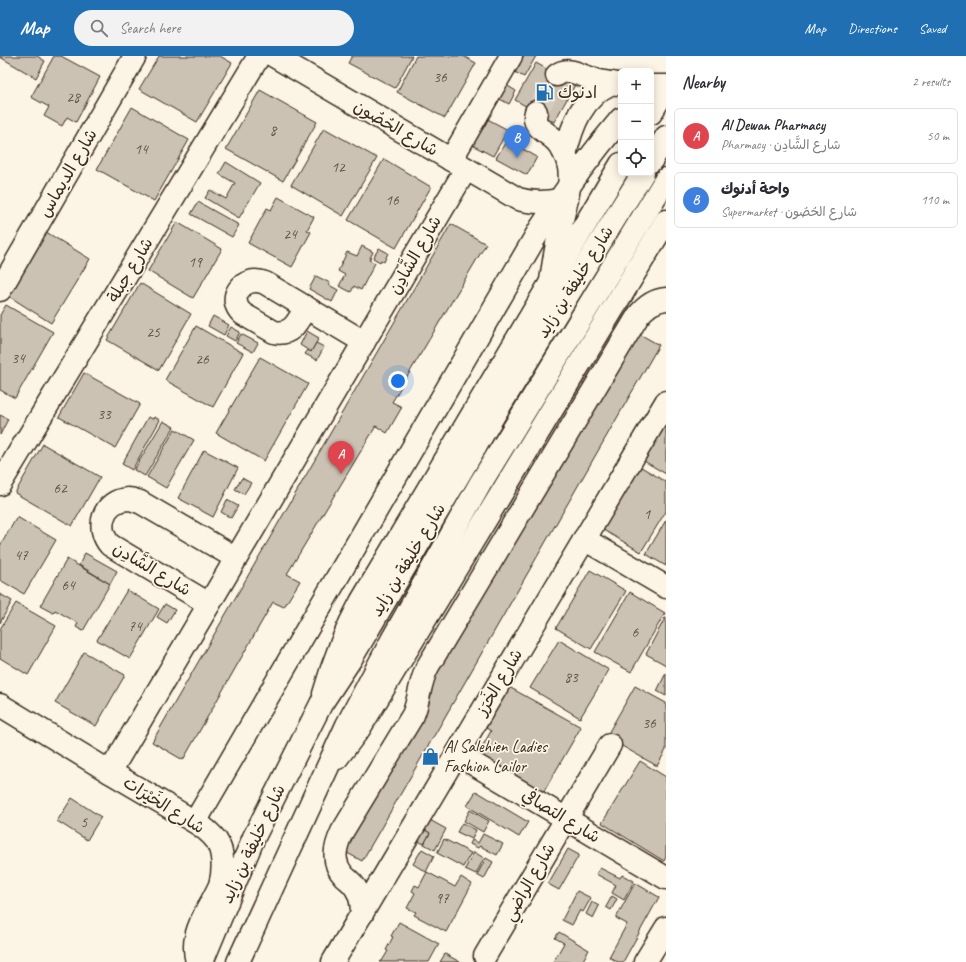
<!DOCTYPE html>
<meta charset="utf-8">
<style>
body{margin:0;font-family:Caveat,"Playpen Sans Arabic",sans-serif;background:#f2f2f3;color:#2b2b33}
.controls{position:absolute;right:12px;top:12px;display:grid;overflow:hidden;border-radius:6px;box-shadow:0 2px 10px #0003}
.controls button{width:36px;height:36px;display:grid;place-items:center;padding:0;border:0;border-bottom:1px solid #e1e1e2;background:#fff;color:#2b2b33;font:20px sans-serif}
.you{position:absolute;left:398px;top:325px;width:14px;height:14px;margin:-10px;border:3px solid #fff;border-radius:50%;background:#1a73e8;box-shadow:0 0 0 6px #1a73e833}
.badge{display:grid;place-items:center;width:26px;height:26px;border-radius:50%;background:#1f6fb2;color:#fff;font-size:13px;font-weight:700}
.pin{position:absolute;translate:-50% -33px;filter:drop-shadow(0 1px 2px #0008)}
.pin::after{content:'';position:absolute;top:21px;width:14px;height:12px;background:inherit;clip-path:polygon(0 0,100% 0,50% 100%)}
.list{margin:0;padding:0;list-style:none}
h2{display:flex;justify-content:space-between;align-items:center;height:52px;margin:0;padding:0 16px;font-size:17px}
h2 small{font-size:13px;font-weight:400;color:#7c7c81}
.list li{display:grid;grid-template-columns:26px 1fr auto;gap:12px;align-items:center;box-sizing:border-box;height:56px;margin:0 8px 8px;padding:0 8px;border:1px solid #e1e1e2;border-radius:6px}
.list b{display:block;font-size:15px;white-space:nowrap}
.list p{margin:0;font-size:13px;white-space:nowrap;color:#7c7c81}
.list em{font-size:13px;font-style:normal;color:#7c7c81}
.icon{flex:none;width:22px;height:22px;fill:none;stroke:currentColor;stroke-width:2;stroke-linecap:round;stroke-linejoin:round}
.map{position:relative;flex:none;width:666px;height:906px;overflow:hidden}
header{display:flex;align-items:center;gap:24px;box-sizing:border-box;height:56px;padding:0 20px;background:#1f6fb2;color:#fff}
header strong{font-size:19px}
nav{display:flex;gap:22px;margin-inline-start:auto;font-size:14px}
.search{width:280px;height:36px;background:#f2f2f3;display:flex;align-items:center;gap:10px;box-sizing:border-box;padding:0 14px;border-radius:22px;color:#7c7c81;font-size:15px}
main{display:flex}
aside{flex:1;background:#fff}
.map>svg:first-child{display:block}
.building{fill:#ccc2b3;stroke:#3b2a1e}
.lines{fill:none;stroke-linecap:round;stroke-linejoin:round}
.minor-tunnel{stroke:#d5ccbd;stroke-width:22;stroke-dasharray:22 11;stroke-linecap:butt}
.minor-casing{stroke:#3b2a1e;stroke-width:25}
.major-casing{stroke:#3b2a1e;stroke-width:25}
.highway-casing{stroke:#3b2a1e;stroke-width:25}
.minor{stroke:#fcf5e5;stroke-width:22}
.major{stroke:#fcf5e5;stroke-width:22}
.highway{stroke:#fcf5e5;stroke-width:22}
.labels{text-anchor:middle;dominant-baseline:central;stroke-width:3.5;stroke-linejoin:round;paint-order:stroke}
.number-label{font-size:15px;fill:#5f5043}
.poi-label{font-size:17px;fill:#3b2a1e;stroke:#fcf5e5;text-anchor:start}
.street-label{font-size:17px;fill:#3b2a1e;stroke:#fcf5e5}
</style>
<header>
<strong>Map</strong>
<div class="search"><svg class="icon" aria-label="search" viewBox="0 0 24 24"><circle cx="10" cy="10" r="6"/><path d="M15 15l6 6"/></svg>Search here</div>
<nav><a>Map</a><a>Directions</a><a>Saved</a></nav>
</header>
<main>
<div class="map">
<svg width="666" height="906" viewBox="0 0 666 906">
<rect width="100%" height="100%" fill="#fcf5e5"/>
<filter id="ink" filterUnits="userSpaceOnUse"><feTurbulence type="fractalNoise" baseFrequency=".025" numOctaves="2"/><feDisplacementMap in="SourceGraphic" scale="8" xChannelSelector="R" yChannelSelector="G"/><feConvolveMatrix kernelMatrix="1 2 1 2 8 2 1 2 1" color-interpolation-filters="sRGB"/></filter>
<g filter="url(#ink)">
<g class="building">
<path d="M0,0h37l8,5 -9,17 -36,-21z"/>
<path d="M54,0h7l39,21 -24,45 -9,-5 -5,9 -18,-10 5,-9 -18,-10z"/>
<path d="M159,0h61l12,7 -35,59 -58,-33z"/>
<path d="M352,0h60l-17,32 -47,-25z"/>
<path d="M416,0h47l13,7 -31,55 -48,-26z"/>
<path d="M513,0h23l-12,21 -17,-9z"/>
<path d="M536,7l39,22 -21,37 -39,-22z"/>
<path d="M503,27l13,8 -7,13 -13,-7z"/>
<path d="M260,34l57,32 -34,59 -57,-32z"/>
<path d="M132,51l57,33 -35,61 -57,-32z"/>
<path d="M480,59l28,15 -15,26 -21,-11z"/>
<path d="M324,72l53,30 -34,58 -52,-31z"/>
<path d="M507,84l30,17 -10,18 -31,-17z"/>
<path d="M384,103l47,28 -35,61 -48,-28z"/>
<path d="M226,106l34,21 -21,35 -34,-20 5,-8 16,9 9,-16 -16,-9z"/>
<path d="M278,141l36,20 -7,13 4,2 -19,35 -44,-24 19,-35 4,2z"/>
<path d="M198,146l41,23 -7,12 -41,-23z"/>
<path d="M177,166l45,27 -29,49 -45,-27z"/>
<path d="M451,168l35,20 -94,158 10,5 -15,26 -11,-7 -89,148 13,7 -16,26 -11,-5 -90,158 -31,-18z"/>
<path d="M46,176l44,27 -39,64 -44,-28z"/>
<path d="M362,190l11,6 -4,8 6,3 -14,27 -7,-4 -3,6 -12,-6 6,-11 -7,-4 9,-19 10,4z"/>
<path d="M379,192l9,5 -4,9 -3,-2 -1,2 -7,-4z"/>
<path d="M316,220l14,7 -1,2 9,5 -6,12 -23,-13z"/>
<path d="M140,227l51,31 -32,56 -52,-30z"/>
<path d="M6,249l47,27 -38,66 -15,-8v-75z"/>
<path d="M213,260l16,9 -5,10 -16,-9z"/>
<path d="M196,270l47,27 -30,54 -48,-27z"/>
<path d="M231,271l9,5 -5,9 -9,-5z"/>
<path d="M307,275l12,7 -8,14 -11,-7z"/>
<path d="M636,276l23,13 -297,516 -24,-13 95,-165 -9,-6 13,-24 9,6 86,-149z"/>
<path d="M241,278l17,9 -5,9 -17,-9z"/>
<path d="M316,287l8,4 -7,13 -12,-6 3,-4 3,2z"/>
<path d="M260,301l48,27 -44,77 -48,-28z"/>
<path d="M84,317l56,31 -25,44 -56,-31z"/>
<path d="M666,353v65l-29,-17z"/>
<path d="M0,359l8,4 -8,16z"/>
<path d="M148,361l5,2 1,-2 6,3 -28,50 -10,-6z"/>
<path d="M163,365l11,6 -29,49 -11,-6z"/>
<path d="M175,373l19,11 -28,48 -19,-11z"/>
<path d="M43,388l57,33 -28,49 -57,-33z"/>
<path d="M204,394l34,18 -25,49 -35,-19z"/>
<path d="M633,406l33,20v29l-25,41 -46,-27z"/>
<path d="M242,422l9,5 -7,11 -9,-5z"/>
<path d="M227,444l11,6 -7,12 -10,-6z"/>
<path d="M17,461l39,23 -32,54 -24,-14v-34z"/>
<path d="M666,464v46l-20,-12z"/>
<path d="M85,497l32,18 -7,13 -31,-19z"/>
<path d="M67,503l43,25 -27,47 -7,-4 2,-4 -23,-13 -2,3 -13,-7z"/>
<path d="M590,514l36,21 -35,58 -35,-21z"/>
<path d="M127,534l32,19 -29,50 -33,-19z"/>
<path d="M630,536l35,21 -34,59 -36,-20z"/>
<path d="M0,538l12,7 -12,22z"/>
<path d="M16,547l40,23 -28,49 -28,-17v-29z"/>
<path d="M165,548l10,6 -8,13 -10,-6z"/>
<path d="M665,562h1v47l-20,-11z"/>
<path d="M559,584l50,30 -29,48 -50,-30z"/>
<path d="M84,596l41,23 -29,51 -41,-23z"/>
<path d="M666,617v23l-9,-5z"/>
<path d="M635,630l31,17v47l-9,16 -51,-29z"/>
<path d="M509,631l72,40 -38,66 -70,-40 5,-8 4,2 9,-16 -5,-3z"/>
<path d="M640,705l26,16v80l-2,4 -62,-38z"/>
<path d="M476,735l52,31 -9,15 -52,-31z"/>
<path d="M72,742l29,19 -14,23 -30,-19z"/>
<path d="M470,754l19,11 -6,11 -19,-11z"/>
<path d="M428,763l18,10 -11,21 -11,-6 6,-11 -7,-4z"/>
<path d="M462,767l14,7 -4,9 -15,-7z"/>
<path d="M423,773l7,4 -6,11 -8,-4z"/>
<path d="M483,778l20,10 -6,11 -17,-9 -2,2 -8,-4 2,-4 6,3z"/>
<path d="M444,783l27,14 -8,14 -26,-14z"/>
<path d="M422,793l12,7 -8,16 -13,-8z"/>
<path d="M568,793l11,6 -20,35 -11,-6z"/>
<path d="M474,796l10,6 -8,16 -11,-5z"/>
<path d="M486,802l7,4 -9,17 -7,-4z"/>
<path d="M600,812l20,10 2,-3 12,6 -10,19 -12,-7 4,-8 -20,-11z"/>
<path d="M427,816l28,15 6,-10 11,7 -26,48 -32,-17 2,-3 -9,-4 8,-15 -3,-2 3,-6 4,2z"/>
<path d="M635,827l24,14 -36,65h-5l-9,-5 18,-33 -11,-6z"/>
<path d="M577,835l14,7 -8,14 -3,-2 -8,15 -10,-5z"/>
<path d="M612,840l5,3 -6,11 -5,-3z"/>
<path d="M592,846l7,4 -6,12 -7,-4z"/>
<path d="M399,866l40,22 -10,18h-49l1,-1h1l6,-10 -2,-1 7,-13 -2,-1z"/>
<path d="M559,876l30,18 -6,10 3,2h-33l11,-19 -9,-5z"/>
<path d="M445,898l15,8h-20z"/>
</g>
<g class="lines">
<path class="minor-tunnel" d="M536,56l21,-37"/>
<defs>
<g id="minor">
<path d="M274,0l244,143c14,4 26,4 41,1"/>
<path d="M557,19c11,-9 24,1 36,4 8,3 17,4 25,5"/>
<path d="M651,30h15"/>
<path d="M536,56c-5,16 11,19 21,30 5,6 9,13 11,21 6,20 -5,49 -9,70 -3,16 -6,32 -8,48"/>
<path d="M565,99c7,-30 17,-58 47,-72"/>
<path d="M451,104l60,-104"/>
<path d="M0,234l135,-234"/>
<path d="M306,251c-8,14 -14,29 -32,25l-31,-18c-18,-15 0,-40 22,-31l99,59"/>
<path d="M0,428l259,-428"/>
<path d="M584,483l82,48"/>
<path d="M209,548l-99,-59c-15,-17 -7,-45 18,-46 4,0 8,2 12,3l96,56"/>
<path d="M0,649l110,67 85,50c8,5 15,10 21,18 8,12 8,31 4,45 -4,9 -9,18 -14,27 -4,8 -9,17 -10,26 -2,8 -1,16 1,24"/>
<path d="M457,698l209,124"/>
<path d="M110,716l356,-603"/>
<path d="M195,766l345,-593c25,-39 51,-75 81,-110"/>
<path d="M362,858c0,-10 -1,-19 -7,-27 -3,-5 -7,-7 -11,-11 -13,-14 -9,-29 -2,-44l71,-117c7,-17 6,-32 15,-49l210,-350c7,-9 16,-16 28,-17"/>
<path d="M485,900l125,-211"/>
<path d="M333,906l333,-560"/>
<path d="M645,906l21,-34"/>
</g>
<g id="major">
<path d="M651,57l15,-25"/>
<path d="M324,638c9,-32 21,-63 37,-92l260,-438"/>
<path d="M337,702l22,-29 307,-508"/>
</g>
<g id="highway">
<path d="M651,105l15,-24"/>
<path d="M202,906l52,-125 67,-133 31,-47 142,-242 62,-101 87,-141"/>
<path d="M238,906l109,-237 45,-85 88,-156 186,-305"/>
</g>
</defs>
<use href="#minor" class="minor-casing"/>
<use href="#major" class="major-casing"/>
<use href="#highway" class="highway-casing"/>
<use href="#minor" class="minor"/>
<use href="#major" class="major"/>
<use href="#highway" class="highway"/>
</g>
</g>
<defs>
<symbol id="fuel-bare" viewBox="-9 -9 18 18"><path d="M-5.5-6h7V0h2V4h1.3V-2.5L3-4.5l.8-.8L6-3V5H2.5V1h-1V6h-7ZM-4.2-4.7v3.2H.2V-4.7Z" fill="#1f6fb2" stroke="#fcf5e5" stroke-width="2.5" paint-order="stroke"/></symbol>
<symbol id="shop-bare" viewBox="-9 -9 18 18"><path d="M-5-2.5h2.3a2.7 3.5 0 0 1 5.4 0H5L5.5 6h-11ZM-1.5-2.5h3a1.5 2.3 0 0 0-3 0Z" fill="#1f6fb2" stroke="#fcf5e5" stroke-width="2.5" paint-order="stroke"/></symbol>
</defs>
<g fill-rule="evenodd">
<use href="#fuel-bare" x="532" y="24" width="25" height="25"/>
<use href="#shop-bare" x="418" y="688" width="25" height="25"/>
</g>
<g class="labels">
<g class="number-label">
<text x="440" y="21">36</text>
<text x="73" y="41">28</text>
<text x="273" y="74">8</text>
<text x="141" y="93">14</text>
<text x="338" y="111">12</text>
<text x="392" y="144">16</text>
<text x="290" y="178">24</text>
<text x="195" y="206">19</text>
<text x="153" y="276">25</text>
<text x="18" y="302">34</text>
<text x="202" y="303">26</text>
<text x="104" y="358">33</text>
<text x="60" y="432">62</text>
<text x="647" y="458">1</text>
<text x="21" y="499">47</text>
<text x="68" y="529">64</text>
<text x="135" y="570">74</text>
<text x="635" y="576">6</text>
<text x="571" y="621">83</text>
<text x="649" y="667">36</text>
<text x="84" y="766">5</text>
<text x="442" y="842">97</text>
</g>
<g class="poi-label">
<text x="558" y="36">ادنوك</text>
<text x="444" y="690">Al Salehien Ladies<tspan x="444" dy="20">Fashion Lailor</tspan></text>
</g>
<g class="street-label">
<text transform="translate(396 72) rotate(30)">شارع الحُصُون</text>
<text transform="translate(68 117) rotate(-60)">شارع الديماس</text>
<text transform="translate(415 199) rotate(-60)">شارع الشَّادِن</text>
<text transform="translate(130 214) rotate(-59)">شارع جبلة</text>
<text transform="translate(575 226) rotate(-58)">شارع خليفة بن زايد</text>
<text transform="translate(408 504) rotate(-59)">شارع خليفة بن زايد</text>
<text transform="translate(152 513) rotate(31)">شارع الشَّادِن</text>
<text transform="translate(499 626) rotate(-59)">شارع الخَرَز</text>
<text transform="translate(164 749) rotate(32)">شارع الخَيْرَات</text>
<text transform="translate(561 760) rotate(31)">شارع التصافي</text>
<text transform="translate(253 788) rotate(-65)">شارع خليفة بن زايد</text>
<text transform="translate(529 826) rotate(-60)">شارع الراضي</text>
</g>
</g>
</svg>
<div class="controls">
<button>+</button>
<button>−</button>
<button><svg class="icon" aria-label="locate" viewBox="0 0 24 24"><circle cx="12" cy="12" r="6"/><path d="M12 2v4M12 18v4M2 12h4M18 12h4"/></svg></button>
</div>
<div class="you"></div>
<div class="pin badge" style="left:341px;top:418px;background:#e0444e">A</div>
<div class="pin badge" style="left:517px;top:102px;background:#3f7fe0">B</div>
</div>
<aside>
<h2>Nearby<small>2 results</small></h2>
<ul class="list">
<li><span class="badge" style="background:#e0444e">A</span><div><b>Al Dewan Pharmacy</b><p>Pharmacy · شارع الشَّادِن</p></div><em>50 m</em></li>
<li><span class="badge" style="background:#3f7fe0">B</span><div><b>واحة أدنوك</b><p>Supermarket · شارع الحُصُون</p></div><em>110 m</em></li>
</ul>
</aside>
</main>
